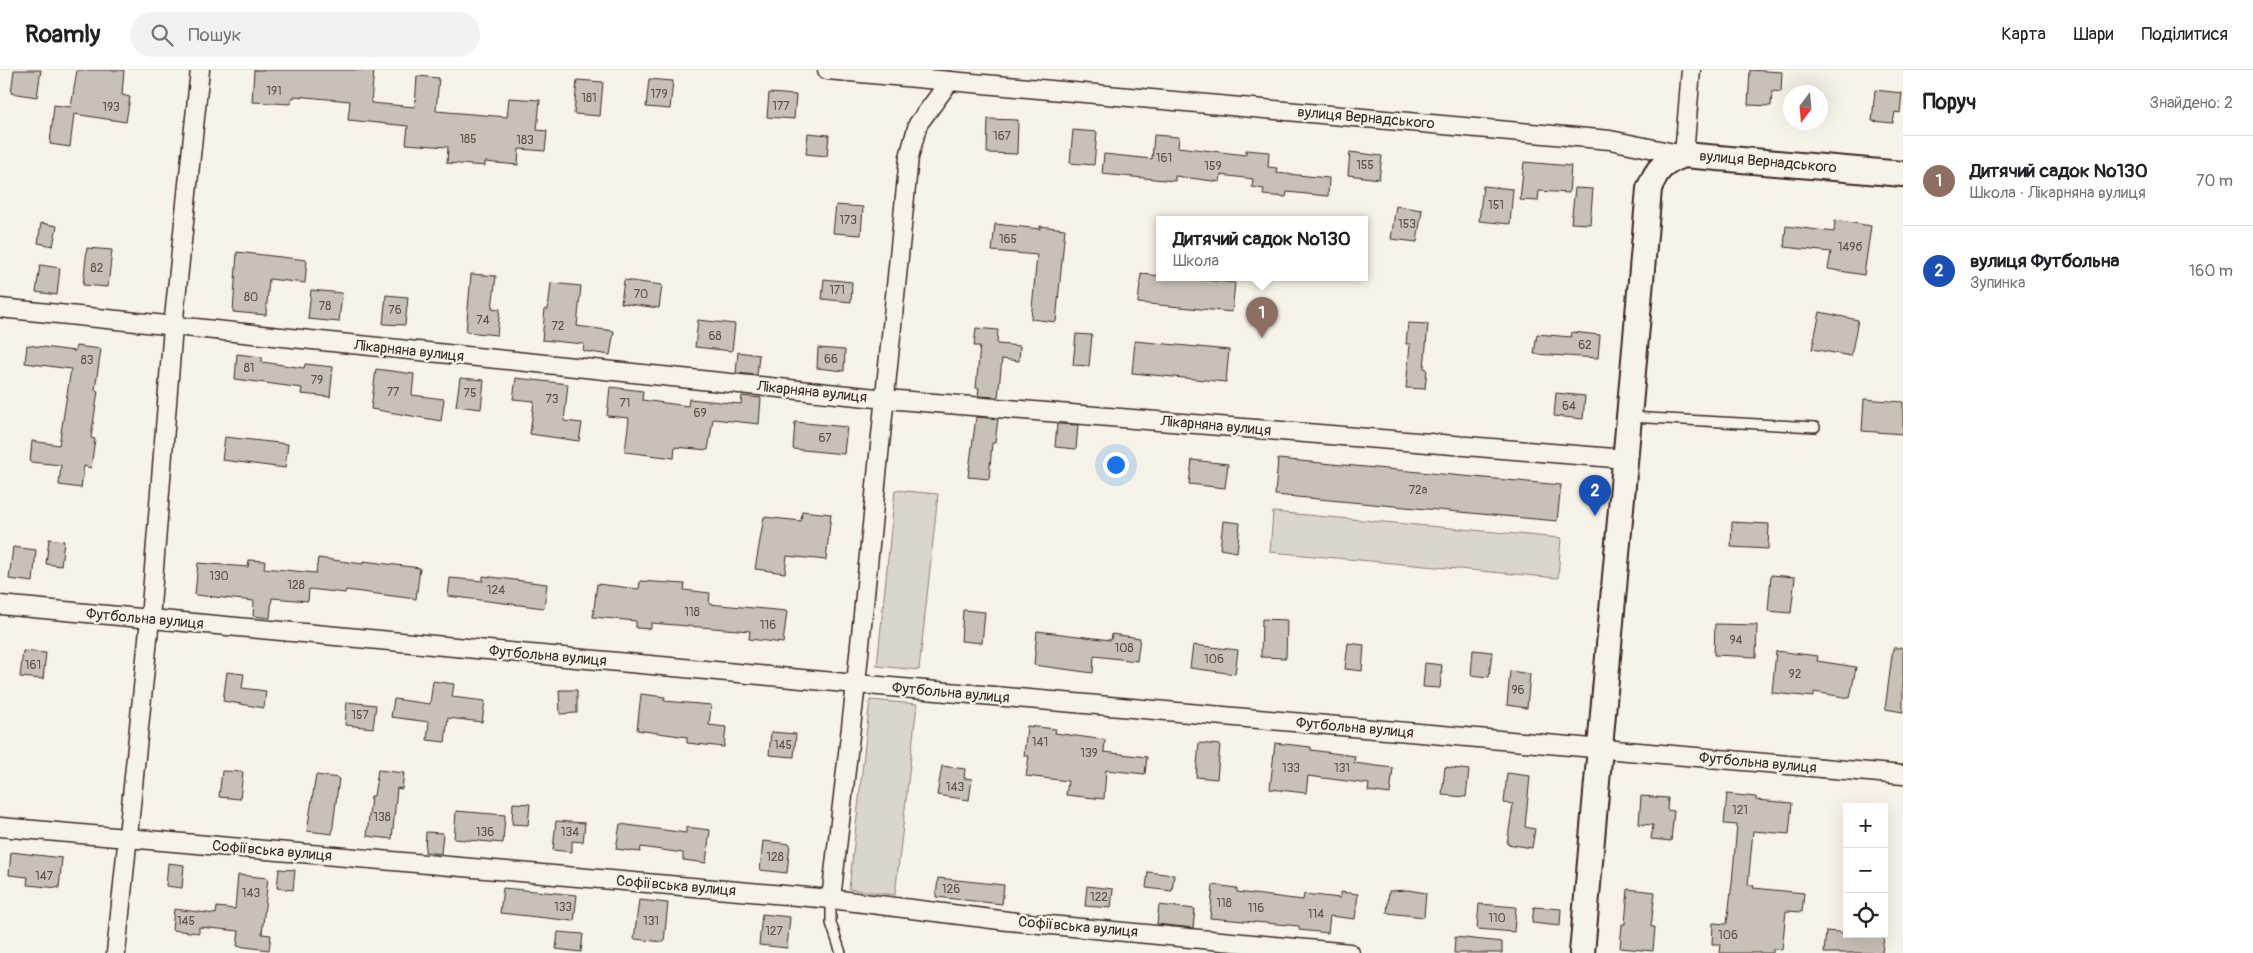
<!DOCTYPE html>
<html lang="uk">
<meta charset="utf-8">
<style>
body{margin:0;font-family:Pangolin,sans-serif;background:#f2f2f2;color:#202124}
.controls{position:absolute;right:15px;bottom:15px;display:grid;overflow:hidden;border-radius:0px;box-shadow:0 5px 20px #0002}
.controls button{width:45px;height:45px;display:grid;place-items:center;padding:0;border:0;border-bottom:1px solid #e0e0e0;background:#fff;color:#202124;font:25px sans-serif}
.compass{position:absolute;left:1783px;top:15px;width:45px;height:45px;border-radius:50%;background:#fff;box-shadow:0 5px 20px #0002;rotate:196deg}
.you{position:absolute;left:1115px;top:394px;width:18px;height:18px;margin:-12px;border:4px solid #fff;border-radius:50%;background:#1a73e8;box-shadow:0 0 0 8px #1a73e833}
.badge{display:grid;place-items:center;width:32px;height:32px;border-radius:50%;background:#d1495b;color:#fff;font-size:16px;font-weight:700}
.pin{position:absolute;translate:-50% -41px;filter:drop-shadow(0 1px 2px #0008)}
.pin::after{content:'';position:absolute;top:26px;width:18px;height:15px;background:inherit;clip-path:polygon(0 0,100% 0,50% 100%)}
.popup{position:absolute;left:1156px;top:146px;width:212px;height:65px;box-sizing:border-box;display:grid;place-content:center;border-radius:0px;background:#fff;filter:drop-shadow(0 1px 4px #0005);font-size:16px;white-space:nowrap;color:#757577}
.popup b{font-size:19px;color:#202124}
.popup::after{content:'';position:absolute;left:50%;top:100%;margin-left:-10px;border:10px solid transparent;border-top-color:#fff}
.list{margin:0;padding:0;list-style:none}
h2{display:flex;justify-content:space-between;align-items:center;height:65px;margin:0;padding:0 20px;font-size:21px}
h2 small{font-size:16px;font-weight:400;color:#757577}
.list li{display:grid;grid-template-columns:32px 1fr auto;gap:15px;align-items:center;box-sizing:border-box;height:90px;padding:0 20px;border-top:1px solid #e0e0e0}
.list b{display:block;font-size:19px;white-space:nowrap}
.list p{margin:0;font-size:16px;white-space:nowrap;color:#757577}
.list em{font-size:16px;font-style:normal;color:#757577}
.icon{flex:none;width:28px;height:28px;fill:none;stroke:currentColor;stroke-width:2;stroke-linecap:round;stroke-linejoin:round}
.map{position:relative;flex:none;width:1903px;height:883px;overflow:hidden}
header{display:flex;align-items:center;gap:30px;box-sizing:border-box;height:70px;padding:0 25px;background:#fff;border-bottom:1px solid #e0e0e0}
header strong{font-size:24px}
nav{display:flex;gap:28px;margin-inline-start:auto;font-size:18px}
.search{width:350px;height:45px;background:#f2f2f2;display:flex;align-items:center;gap:12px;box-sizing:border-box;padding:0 18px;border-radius:28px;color:#757577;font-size:19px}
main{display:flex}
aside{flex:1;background:#fff}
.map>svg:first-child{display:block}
.green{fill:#dbd6cb;stroke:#8b8074}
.building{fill:#c8c1b6;stroke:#3b2a1e}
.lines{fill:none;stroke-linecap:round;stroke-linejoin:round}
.lane-casing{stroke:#3b2a1e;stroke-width:12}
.street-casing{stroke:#3b2a1e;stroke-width:21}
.secondary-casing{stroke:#3b2a1e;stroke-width:28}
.lane{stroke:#f7f3e8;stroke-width:9}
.street{stroke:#f7f3e8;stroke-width:18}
.secondary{stroke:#f7f3e8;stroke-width:24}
.labels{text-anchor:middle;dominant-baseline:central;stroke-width:4.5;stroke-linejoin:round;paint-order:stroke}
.number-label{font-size:12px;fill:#5e5044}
.street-label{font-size:15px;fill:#3b2a1e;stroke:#f7f3e8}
</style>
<header>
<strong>Roamly</strong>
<div class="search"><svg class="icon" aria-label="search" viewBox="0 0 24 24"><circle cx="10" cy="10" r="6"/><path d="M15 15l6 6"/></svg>Пошук</div>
<nav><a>Карта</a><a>Шари</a><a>Поділитися</a></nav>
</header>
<main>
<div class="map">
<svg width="1903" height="883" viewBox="0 0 1903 883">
<rect width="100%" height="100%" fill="#f7f3e8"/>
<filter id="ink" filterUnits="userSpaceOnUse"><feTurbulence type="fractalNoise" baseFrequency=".02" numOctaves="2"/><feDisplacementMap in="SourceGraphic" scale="10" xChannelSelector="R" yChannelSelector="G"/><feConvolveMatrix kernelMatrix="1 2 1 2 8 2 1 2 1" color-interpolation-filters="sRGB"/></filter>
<g filter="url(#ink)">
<g class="green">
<path d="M895,420l43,4 -19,176 -42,-4z"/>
<path d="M1273,442l288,26 -3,40 -288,-26z"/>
<path d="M870,630l47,4 -22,191 -46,-6z"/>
</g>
<g class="building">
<path d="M14,0h27l-4,27 -26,-4z"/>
<path d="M77,0h47l-2,25 8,2 -4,25 -52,-8 -4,33 -20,-3 4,-39 17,2z"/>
<path d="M254,0h120l-3,33 44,4 2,-31 22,2 -3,33 71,6 2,-19 31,2 -3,30 10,1 -2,20 -26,-2 -1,16 -33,-3v4l-38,-3 1,-16 -42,-3 2,-18 -60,-6 2,-19 -56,-5v2h-3v6l-39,-2z"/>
<path d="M1750,0l32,2 -1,20 -9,-1 -1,15 -23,-1z"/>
<path d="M649,9l24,2 -3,28 -24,-2z"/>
<path d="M577,10l26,2 -3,34 -26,-2z"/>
<path d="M1875,20l27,3 -2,20 -5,-1 -2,11 -21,-2z"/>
<path d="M769,23l27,2 -2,24 -27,-2z"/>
<path d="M988,49l30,1 -1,34 -30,-1z"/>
<path d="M1073,60l24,2 -3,33 -24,-2z"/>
<path d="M808,63l21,2 -2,21 -21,-2z"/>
<path d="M1154,65l25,2 -1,10 68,8v-5l23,2 -1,15 9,1 -1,5 53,5 -1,18 -41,-4 -1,5 -23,-2 1,-6 -12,-2 1,-8 -32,-4 -1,7 -45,-6v5l-73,-7 2,-20 48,5z"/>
<path d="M1350,82l32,4 -3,23 -31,-4z"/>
<path d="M1524,92l47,4 -2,27 -30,-2 -1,10 -18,-1z"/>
<path d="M1483,116l30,3 -3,35 -31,-3z"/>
<path d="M1575,118l18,1 -3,35 -19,-1z"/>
<path d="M836,135l27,2 -2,28 -28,-2z"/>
<path d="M1396,136l26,4 -5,32 -26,-3z"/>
<path d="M1835,150l36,6 -7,49 -36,-6 3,-17 -47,-5 2,-21 48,6z"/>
<path d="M41,153l16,3 -4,20 -15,-3z"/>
<path d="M995,154l45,5v-3l25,3 -9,93 -25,-3 6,-64 -45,-4z"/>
<path d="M87,178l25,2 -4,37 -25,-2z"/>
<path d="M237,182l70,8 -2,23 -36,-4 -3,36 -33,-3z"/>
<path d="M40,195l20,3 -3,27 -21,-3z"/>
<path d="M471,204l25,2 -4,32 8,1 -3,26 -31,-3z"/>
<path d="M1141,204l94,9 -3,29 -94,-9z"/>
<path d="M824,209l28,3 -1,20 -29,-3z"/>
<path d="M624,210l38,5 -3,23 -38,-5z"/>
<path d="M551,213l30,3 -4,40 37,5 -4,24 -27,-4 1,-7 -42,-4 3,-31 3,1z"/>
<path d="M311,220l31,3 -3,29 -31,-3z"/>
<path d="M386,225l22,2 -3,28 -22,-1z"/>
<path d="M1820,242l38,8 -7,36 -39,-7z"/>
<path d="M698,250l37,4 -3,27 -37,-4z"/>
<path d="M1408,253l20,1 -4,44 3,1 -2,20 -19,-1 4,-44h-4z"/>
<path d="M976,258l22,2 -1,14 23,2 -1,15 -17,-2 -4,38 -20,-1 1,-8h-3l4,-42h-6z"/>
<path d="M1572,262l28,3 -2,23 -64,-4 3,-20 34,3z"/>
<path d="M1076,264l16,1 -3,31 -16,-1z"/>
<path d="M1135,271l94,9 -3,32 -94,-9z"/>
<path d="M27,275l48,6 1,-5 25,3 -6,41 3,1 -7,47 4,1 -4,29 -7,-2 -3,22 -22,-3 2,-20 -31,-3 2,-21 27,4 12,-76 -46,-6z"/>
<path d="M818,278l27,2 -1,21 -27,-3z"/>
<path d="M738,282l21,3 -2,20 -21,-2z"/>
<path d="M237,284l25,3v5l42,6 1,-4 28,3 -3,30 -29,-3 1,-6 -67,-9z"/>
<path d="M376,299l38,5 -2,21 32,4 -3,22 -70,-12z"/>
<path d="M460,308l24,2 -3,29 -25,-3z"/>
<path d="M516,308l52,6 -4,37 18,2 -3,18 -49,-7 4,-33 -21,-2z"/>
<path d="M610,317l33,4 -1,9 46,6 1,-7 52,5 1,-8 19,2 -2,26 -46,-5 -5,31 -33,-3 -1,11 -49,-6 4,-34 -22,-2z"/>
<path d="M1556,323l29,3 -2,23 -29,-3z"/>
<path d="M1864,329l39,3v32l-41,-3z"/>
<path d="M976,347l22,2 -3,24h-3l-3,36 -21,-2z"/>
<path d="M795,352l52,5 -3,27 -51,-5z"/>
<path d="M1057,354l21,1 -2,24 -21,-2z"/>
<path d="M225,367l63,7 -3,24 -63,-8z"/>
<path d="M1278,389l283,26 -4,36 -282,-26z"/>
<path d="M1192,390l36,4 -3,24 -36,-4z"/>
<path d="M802,441l29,3 -5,46 -39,-4 -2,17 -30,-4 9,-52 37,4z"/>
<path d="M1223,451l17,2 -3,29 -17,-3z"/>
<path d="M1732,452l37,2 -1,25 -37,-2z"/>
<path d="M49,469l15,2 -3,25 -15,-2z"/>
<path d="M13,477l23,3 -3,32 -24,-3z"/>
<path d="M318,488l45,6v-3l57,7 -4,31 -70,-9 -1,3 -36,-4 -1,12 -36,-3 -2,20 -17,-2 1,-15 -59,-6 3,-32 50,4 1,-7 16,1 -1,7 52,5z"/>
<path d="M1771,505l24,2 -4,36 -23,-2z"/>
<path d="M483,506l64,8 -3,24 -96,-12 2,-18 33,3z"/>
<path d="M640,511l45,3 -1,6 26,3 -1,11 78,7 -4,32 -34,-4 1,-8 -99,-8v6l-15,-1v-7l-43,-4 4,-33 42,5z"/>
<path d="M963,540l22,2 -3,31 -21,-2z"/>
<path d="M1262,549l25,1 -1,38 -25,-1z"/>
<path d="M1715,554l42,1 -1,32 -42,-2z"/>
<path d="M1037,561l74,9 1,-6 28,4 -3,23 -43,-5 -1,17 -59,-8z"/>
<path d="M1348,573l16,2 -2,26 -17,-2z"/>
<path d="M1193,575l45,5 -3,24 -45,-6z"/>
<path d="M1893,578h10v64l-18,-3z"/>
<path d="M1473,580l19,2 -3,25 -18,-2z"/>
<path d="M23,581l23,2 -3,26 -23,-2z"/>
<path d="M1776,581l42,5 -1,5 39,6 -6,31 -36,-6v5l-42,-4z"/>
<path d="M1425,593l17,2 -2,23 -17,-1z"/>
<path d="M1510,601l20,3 -3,34 -20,-3z"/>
<path d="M227,602l17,2 -2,14 24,3 -2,17 -41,-7z"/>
<path d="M433,611l21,3 -2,13 33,4 -3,21 -34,-4 -3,24 -18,-2 2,-18 -38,-5 3,-18 36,5z"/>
<path d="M559,620h18v23l-17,1z"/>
<path d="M641,624l24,3 -1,4 47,4 -2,20 17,2 -2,20 -37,-4v-6l-50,-7z"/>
<path d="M347,632l29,3 -3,23 -28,-3z"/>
<path d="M1027,656l29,3 -1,4 50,7 -1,12 43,5 -2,17 -39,-4 -2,29 -38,-4 2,-14 -42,-5 3,-20h-5z"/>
<path d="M771,662l25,2 -2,23 -25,-2z"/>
<path d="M1199,673l21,2 -3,34 -21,-2z"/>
<path d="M1275,673l36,4v3l44,6 -1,7 39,5 -3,26 -22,-3 1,-7 -61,-8 -2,17 -36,-4z"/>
<path d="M942,696l23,3 -1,9 8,1 -3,21 -32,-5z"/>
<path d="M1445,697l24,3 -3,27 -24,-2z"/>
<path d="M378,700l26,3 -2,16 -5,-1 -5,51 -25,-3 4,-40h3z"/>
<path d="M222,701l21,1 -3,27 -21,-2z"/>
<path d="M1507,703l23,3 -5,51 10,2 -3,19 -25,-4 6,-40 -9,-1z"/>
<path d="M316,705l23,3 -7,56 -25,-3z"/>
<path d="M1727,724l29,3v3l36,3 -3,31 -36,-3 -5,54h6l-1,3 51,5 -2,19 -16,-1 -4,39 -9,-1v4h-53l1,-9h-9l1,-21 14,1 5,-41 5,-58 -13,-1z"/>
<path d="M1641,726l27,2 -1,12 7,1 -3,30 -20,-2 2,-14 -14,-1z"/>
<path d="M513,733l17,1 -2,21 -16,-1z"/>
<path d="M456,741l49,4 -2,28 -49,-4z"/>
<path d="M556,751l29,2 -2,19 -11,-1v11l-19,-2z"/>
<path d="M620,754l66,9v-6l24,3 -4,33 -23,-3v-7l-42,-6 -1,5 -24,-3z"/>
<path d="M426,762l17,1 -2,21 -16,-2z"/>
<path d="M763,771l27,3 -3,29 -27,-3z"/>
<path d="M11,782l51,6 -3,30 -32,-3 1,-8 -19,-2z"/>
<path d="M168,793l16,2 -2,23 -16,-2z"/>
<path d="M279,799l16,1 -2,20 -16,-2z"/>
<path d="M1148,802l26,3 -2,16 -26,-3z"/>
<path d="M238,805l30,3 -6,56 9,1 -2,15 -32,-4 2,-15 -40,-4v6l-27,-3 2,-21 42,5 1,-7 18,2z"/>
<path d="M938,808l66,7 -2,19 -66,-7z"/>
<path d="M1213,815l24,3v4l66,8 1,-6 36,4v-6l18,2 -3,25 -25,-3 -2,17 -29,-3v-4l-89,-8z"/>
<path d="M1087,816l26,3 -2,19 -26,-2z"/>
<path d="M503,818l74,7 -3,26 -74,-8z"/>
<path d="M1628,819l27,3 -4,35h4l-2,24 -33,-3 2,-24h3z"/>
<path d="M1408,820l18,3 -2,24 -37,-4 2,-22z"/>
<path d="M639,830l29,3 -4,39 -30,-3z"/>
<path d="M1479,834l37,3 -2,25 -37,-3z"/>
<path d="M1159,835l36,4 -2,19 -36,-4z"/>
<path d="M1534,837l27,2 -1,17 -28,-3z"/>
<path d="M762,844l28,3 -3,31 -28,-3z"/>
<path d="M1826,861l58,5 -2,17h-58z"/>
<path d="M558,862l25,2 -2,18 -25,-3z"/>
<path d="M1455,867l47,5v11h-48z"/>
</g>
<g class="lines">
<defs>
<g id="lane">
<path d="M1630,347l185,10"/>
<path d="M831,829v24l10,30"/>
</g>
<g id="street">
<path d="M827,0l783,70 74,15 7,-85"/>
<path d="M0,238l886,91 740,60"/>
<path d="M0,535l856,79 1047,91"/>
<path d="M0,757l831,72 177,22 342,32"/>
<path d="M831,829l25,-215 53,-527 9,-33 32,-43"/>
<path d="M116,883l34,-334 23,-292 27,-257"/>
</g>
<path id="secondary" d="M1582,883l67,-764c8,-21 14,-26 35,-34l219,19"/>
</defs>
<use href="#lane" class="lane-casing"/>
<use href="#street" class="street-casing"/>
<use href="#secondary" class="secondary-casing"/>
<use href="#lane" class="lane"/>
<use href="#street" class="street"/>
<use href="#secondary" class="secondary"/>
</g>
</g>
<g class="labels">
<g class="number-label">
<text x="274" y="21">191</text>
<text x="659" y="24">179</text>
<text x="589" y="28">181</text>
<text x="781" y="36">177</text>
<text x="111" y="37">193</text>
<text x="1002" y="66">167</text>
<text x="468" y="69">185</text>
<text x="525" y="70">183</text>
<text x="1164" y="88">161</text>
<text x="1365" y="95">155</text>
<text x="1213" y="96">159</text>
<text x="1496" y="135">151</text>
<text x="848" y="150">173</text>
<text x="1407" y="154">153</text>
<text x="1008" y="169">165</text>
<text x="1850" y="177">149б</text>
<text x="97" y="198">82</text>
<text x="837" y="220">171</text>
<text x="641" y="224">70</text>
<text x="251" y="227">80</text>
<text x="325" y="236">78</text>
<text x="395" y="240">76</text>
<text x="483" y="250">74</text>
<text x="558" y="256">72</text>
<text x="715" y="266">68</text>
<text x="1585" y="275">62</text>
<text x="831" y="289">66</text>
<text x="87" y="290">83</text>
<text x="249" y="298">81</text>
<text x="317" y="310">79</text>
<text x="393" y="322">77</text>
<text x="470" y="323">75</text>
<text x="552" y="329">73</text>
<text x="625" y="333">71</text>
<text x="1569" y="336">64</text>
<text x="700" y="343">69</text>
<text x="825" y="368">67</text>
<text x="1418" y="420">72а</text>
<text x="219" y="506">130</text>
<text x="296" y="515">128</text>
<text x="496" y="520">124</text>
<text x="692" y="542">118</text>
<text x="768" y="555">116</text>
<text x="1736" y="570">94</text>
<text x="1124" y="578">108</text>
<text x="1214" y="589">106</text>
<text x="33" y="595">161</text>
<text x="1795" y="604">92</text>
<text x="1518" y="620">96</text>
<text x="360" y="645">157</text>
<text x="1040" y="672">141</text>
<text x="783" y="675">145</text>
<text x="1089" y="683">139</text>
<text x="1291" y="698">133</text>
<text x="1342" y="698">131</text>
<text x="955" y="717">143</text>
<text x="1740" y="740">121</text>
<text x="382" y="747">138</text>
<text x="485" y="762">136</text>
<text x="570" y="762">134</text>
<text x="775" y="787">128</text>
<text x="44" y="806">147</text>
<text x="951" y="819">126</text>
<text x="251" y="823">143</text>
<text x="1099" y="827">122</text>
<text x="1224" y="833">118</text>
<text x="563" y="837">133</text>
<text x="1256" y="838">116</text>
<text x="1316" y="844">114</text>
<text x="1497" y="848">110</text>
<text x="186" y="851">145</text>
<text x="651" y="851">131</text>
<text x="774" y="861">127</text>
<text x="1728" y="865">106</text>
</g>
<g class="street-label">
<text transform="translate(1366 48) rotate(5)">вулиця Вернадського</text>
<text transform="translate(1768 92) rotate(5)">вулиця Вернадського</text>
<text transform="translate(409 281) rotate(6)">Лікарняна вулиця</text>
<text transform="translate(812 322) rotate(6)">Лікарняна вулиця</text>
<text transform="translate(1216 356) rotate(5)">Лікарняна вулиця</text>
<text transform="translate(145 549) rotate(5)">Футбольна вулиця</text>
<text transform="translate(548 586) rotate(5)">Футбольна вулиця</text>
<text transform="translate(951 623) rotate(5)">Футбольна вулиця</text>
<text transform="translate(1355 658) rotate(5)">Футбольна вулиця</text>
<text transform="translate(1758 693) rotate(5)">Футбольна вулиця</text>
<text transform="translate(272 781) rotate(5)">Софіївська вулиця</text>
<text transform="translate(676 816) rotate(5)">Софіївська вулиця</text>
<text transform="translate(1078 857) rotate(5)">Софіївська вулиця</text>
</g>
</g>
</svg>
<div class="controls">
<button>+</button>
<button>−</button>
<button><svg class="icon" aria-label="locate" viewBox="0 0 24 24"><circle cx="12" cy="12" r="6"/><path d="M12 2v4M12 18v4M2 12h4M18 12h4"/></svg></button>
</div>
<svg class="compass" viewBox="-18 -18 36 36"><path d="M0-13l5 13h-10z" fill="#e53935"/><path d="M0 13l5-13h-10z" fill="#757577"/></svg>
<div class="you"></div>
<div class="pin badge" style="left:1262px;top:268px;background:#8d6e63">1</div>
<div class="popup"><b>Дитячий садок №130</b>Школа</div>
<div class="pin badge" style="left:1595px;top:446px;background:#1a4fb4">2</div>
</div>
<aside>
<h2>Поруч<small>Знайдено: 2</small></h2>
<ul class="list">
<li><span class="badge" style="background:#8d6e63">1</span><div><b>Дитячий садок №130</b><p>Школа · Лікарняна вулиця</p></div><em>70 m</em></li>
<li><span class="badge" style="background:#1a4fb4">2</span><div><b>вулиця Футбольна</b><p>Зупинка</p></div><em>160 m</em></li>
</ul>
</aside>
</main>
